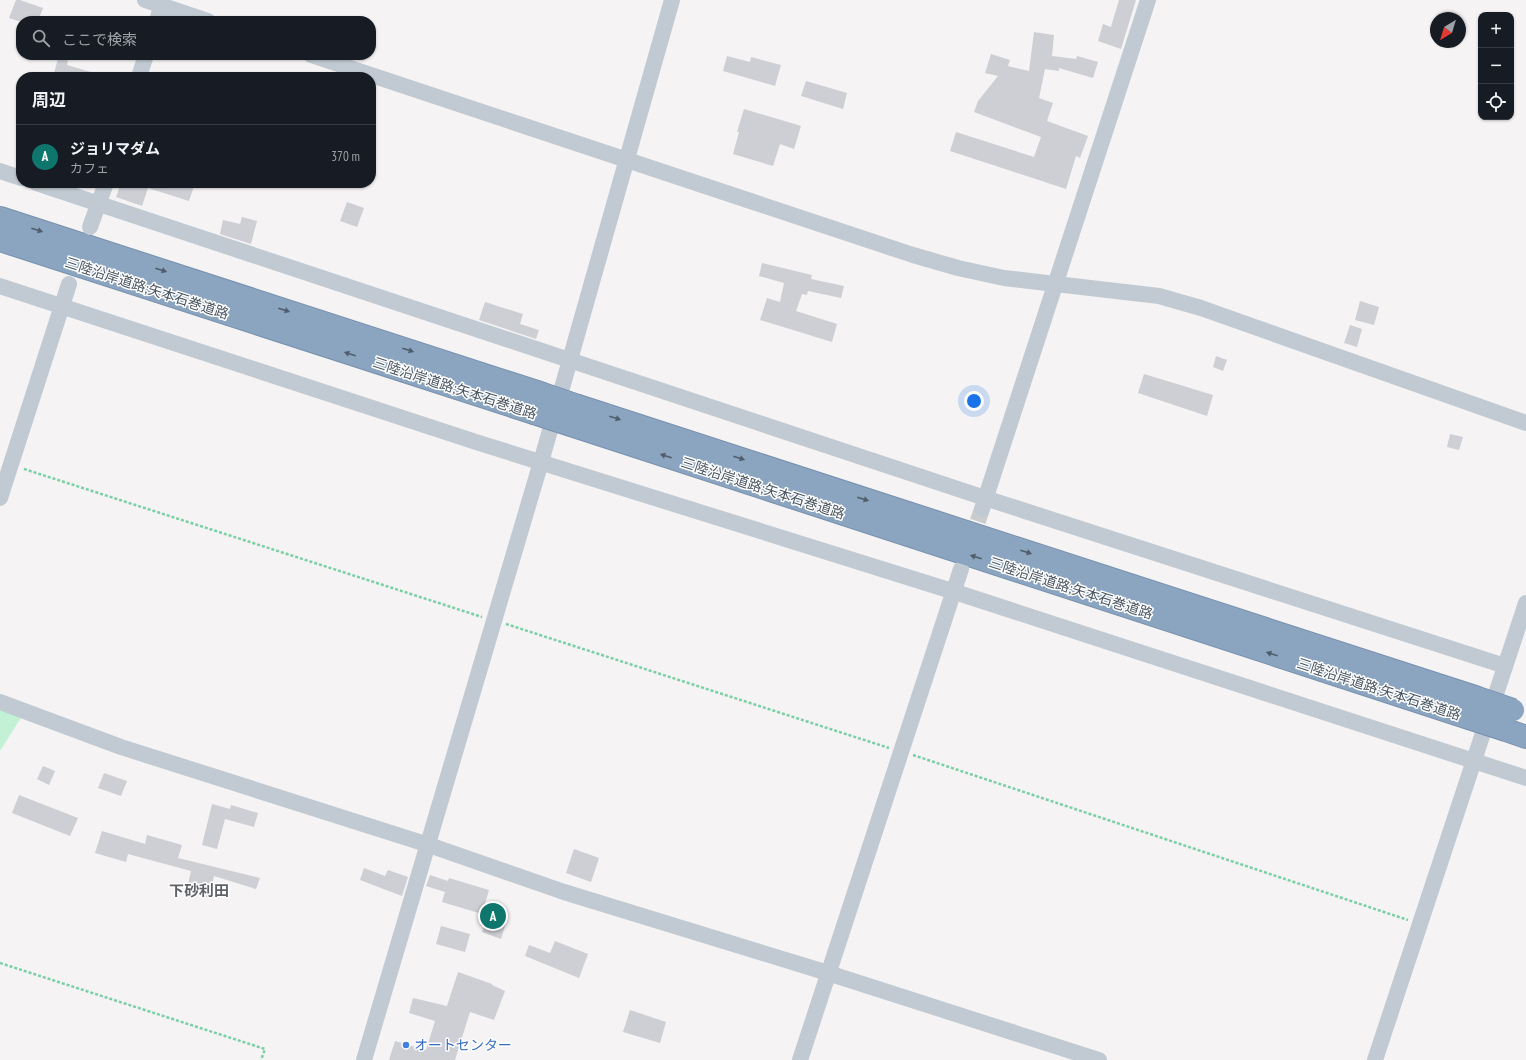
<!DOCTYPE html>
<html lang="ja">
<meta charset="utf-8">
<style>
body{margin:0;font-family:"PT Sans Narrow","Noto Sans JP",sans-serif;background:#242831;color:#f1f3f6}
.controls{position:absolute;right:12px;top:12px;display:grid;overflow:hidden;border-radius:8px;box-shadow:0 1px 3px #0004}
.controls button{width:36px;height:36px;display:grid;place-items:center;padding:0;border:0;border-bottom:1px solid #363941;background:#171b24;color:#f1f3f6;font:20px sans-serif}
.compass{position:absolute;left:1430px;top:12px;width:36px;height:36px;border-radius:50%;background:#171b24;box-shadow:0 1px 3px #0004;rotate:218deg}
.you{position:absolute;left:974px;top:401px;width:14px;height:14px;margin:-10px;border:3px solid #fff;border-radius:50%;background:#1a73e8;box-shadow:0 0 0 6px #1a73e833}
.badge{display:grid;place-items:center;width:26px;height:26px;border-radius:50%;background:#0f766e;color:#fff;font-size:13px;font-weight:700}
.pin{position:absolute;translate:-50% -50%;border:2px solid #fff;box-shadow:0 1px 4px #0006}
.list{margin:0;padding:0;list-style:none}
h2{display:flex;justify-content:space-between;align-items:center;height:52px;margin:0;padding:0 16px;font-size:17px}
h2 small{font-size:13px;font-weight:400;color:#9ea1a6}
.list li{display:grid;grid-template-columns:26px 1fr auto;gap:12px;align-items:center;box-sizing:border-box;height:64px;padding:0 16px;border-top:1px solid #363941}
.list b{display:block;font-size:15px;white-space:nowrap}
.list p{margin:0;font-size:13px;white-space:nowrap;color:#9ea1a6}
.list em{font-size:13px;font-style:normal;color:#9ea1a6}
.icon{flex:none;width:22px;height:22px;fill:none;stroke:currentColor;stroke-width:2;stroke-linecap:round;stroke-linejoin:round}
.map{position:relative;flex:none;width:1526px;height:1060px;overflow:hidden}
.search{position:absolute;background:#171b24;box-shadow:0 1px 3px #0004;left:16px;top:16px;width:360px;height:44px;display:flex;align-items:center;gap:10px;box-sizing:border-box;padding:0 14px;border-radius:16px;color:#9ea1a6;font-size:15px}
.panel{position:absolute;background:#171b24;box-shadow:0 1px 3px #0004;left:16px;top:72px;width:360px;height:116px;border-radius:16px}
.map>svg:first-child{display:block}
.green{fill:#c3f1d5}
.building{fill:#cdcfd5}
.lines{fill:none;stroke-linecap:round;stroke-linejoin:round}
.minor-tunnel{stroke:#caccce;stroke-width:16;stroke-dasharray:16 8;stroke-linecap:butt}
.highway-casing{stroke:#7690ad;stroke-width:24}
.path{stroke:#7ad0a6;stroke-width:2.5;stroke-dasharray:3 2;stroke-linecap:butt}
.minor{stroke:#c1cad2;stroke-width:16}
.highway{stroke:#8ba5c1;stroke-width:22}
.highway-bridge-casing{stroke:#7690ad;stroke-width:24;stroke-linecap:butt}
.highway-bridge{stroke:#8ba5c1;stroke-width:22}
.oneway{fill:#505e6b}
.shop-dot{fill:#3f7fe0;stroke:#fff;stroke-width:1.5}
.labels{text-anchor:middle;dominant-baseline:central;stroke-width:3;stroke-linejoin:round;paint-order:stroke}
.street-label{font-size:14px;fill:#4a5661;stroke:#fff}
.shop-label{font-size:14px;fill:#366cbe;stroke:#fff;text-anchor:start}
.neighbourhood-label{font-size:15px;font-weight:bold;fill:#5f6368;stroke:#fff}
</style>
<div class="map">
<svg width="1526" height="1060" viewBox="0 0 1526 1060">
<rect width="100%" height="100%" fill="#f5f3f3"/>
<path class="green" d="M0,708l22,8 -22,35z"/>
<g class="building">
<path d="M16,0h4l23,8 -5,13h-20l-9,-3z"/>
<path d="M1119,0h17l-15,49 -23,-8 5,-17 8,3z"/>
<path d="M1034,32l20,3 -2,21 24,3 1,-3 21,6 -5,16 -34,-10v3l-14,-2 -6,29 14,5 -6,18 41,15 -8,22 -4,-2 -10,33 -116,-38 6,-19 78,25 7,-20 -67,-25 4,-11 20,-25 -13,-3 6,-19 19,6 -2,6 21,5z"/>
<path d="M59,55h10l-2,10 31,9v3h-45z"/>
<path d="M727,56l23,6 1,-5 30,8 -6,21 -52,-15z"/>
<path d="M806,81l41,12 -4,16 -42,-13z"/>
<path d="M744,109l57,17 -7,23 -14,-5 -7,22 -40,-12 6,-22h-2z"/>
<path d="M121,183h74l-6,18 -41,-13 -6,18 -26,-9z"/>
<path d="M347,202l17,6 -7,19 -17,-6z"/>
<path d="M242,217l15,4 -6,23 -31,-10 3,-14 17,4z"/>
<path d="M762,263l50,12 -1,4 33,7 -3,12 -33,-7 -1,4 -5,-1 -6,17 41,13 -5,18 -72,-22 7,-22 13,4 4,-19 -25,-7z"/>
<path d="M1360,301l19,6 -5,18 -19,-5z"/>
<path d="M485,302l38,12 -3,10 19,6 -3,9 -57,-19z"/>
<path d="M1350,325l12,4 -5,18 -13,-4z"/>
<path d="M1216,356l11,4 -4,11 -10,-4z"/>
<path d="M1144,374l69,21 -6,21 -69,-23z"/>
<path d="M1450,434l13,3 -4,13 -12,-3z"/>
<path d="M43,766l12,5 -6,14 -12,-6z"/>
<path d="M104,773l23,8 -6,15 -23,-8z"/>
<path d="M19,795l59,23 -8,18 -58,-23z"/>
<path d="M212,804l18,5 1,-4 27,8 -4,14 -29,-8 -8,30 -15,-4z"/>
<path d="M102,831l43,13 2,-9 35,10 -4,13 82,20 -4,11 -42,-13 -5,22 -23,-5 5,-22 -63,-17 -2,8 -31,-9z"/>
<path d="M574,849l25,9 -8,24 -25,-9z"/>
<path d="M364,868l21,8 3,-6 20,7 -6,19 -42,-16z"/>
<path d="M430,875l18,6 1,-3 40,12 -7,24 -40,-12 3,-10 -19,-6z"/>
<path d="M487,917l19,6 -5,16 -19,-7z"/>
<path d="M441,926l29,8 -5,18 -29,-8z"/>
<path d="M555,941l33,13 -9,24 -54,-22 4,-11 21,8z"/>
<path d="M458,972l34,12v1l13,6 -11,29 -24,-8 -15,48h-66l6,-19 31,9 9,-29 -26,-8 4,-15 34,8z"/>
<path d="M630,1010l36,12 -6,21 -37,-11z"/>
</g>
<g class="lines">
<path class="minor-tunnel" d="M970,544l12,-35"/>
<defs>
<g id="highway">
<path d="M0,218l540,175"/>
<path d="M0,240l534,173"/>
<path d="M578,406l897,291"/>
<path d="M571,425l898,293"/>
<path d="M1506,730l20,7"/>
</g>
</defs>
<use href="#highway" class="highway-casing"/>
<g class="path">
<path d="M24,469l458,148"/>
<path d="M506,624l383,124"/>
<path d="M913,755l495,165"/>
<path d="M0,963l265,86 -4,11"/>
</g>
<g class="minor">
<path d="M145,0l63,21"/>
<path d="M157,21l6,-21"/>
<path d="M311,55l602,200 45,13 46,10 155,18 42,12 325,115"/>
<path d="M139,77l7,-22"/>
<path d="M0,171l21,7"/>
<path d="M36,183l949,315 520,168"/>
<path d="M90,227l16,-44"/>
<path d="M0,286l476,156 479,150 571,186"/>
<path d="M0,498l69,-214"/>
<path d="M982,509l166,-509"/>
<path d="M0,702l121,45 308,98 135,47 264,81 271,87"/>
<path d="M364,1060l177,-598 131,-462"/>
<path d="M800,1060l161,-491"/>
<path d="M1375,1060l151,-457"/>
</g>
<use href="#highway" class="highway"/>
<defs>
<g id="highway-bridge">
<path d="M540,393l38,13"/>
<path d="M534,413l37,12"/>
<path d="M1475,697l38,13"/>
<path d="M1469,718l37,12"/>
</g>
</defs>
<use href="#highway-bridge" class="highway-bridge-casing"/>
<use href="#highway-bridge" class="highway-bridge"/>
</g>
<defs><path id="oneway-solid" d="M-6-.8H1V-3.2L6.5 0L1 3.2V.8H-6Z"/></defs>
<g class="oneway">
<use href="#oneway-solid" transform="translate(37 230) rotate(18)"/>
<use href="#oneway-solid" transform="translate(161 270) rotate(18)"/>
<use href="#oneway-solid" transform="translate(284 310) rotate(18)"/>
<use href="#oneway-solid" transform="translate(408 350) rotate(18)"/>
<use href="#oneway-solid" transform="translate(350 354) rotate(-162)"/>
<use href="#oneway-solid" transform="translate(615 418) rotate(18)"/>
<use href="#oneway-solid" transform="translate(666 456) rotate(-162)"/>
<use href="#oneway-solid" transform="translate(739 458) rotate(18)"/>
<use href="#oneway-solid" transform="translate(863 499) rotate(18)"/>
<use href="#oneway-solid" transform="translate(1026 552) rotate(18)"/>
<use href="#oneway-solid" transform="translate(976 557) rotate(-162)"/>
<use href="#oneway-solid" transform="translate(1272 654) rotate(-162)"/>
</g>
<circle class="shop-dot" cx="406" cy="1045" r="4"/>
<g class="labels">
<g class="street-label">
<text transform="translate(147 288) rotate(18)">三陸沿岸道路;矢本石巻道路</text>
<text transform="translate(455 388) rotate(18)">三陸沿岸道路;矢本石巻道路</text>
<text transform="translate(763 488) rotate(18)">三陸沿岸道路;矢本石巻道路</text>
<text transform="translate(1071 588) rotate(18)">三陸沿岸道路;矢本石巻道路</text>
<text transform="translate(1379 689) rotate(18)">三陸沿岸道路;矢本石巻道路</text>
</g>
<g class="shop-label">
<text x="414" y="1045">オートセンター</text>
</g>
<g class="neighbourhood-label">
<text x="199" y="890">下砂利田</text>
</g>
</g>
</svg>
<div class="controls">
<button>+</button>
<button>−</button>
<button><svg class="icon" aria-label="locate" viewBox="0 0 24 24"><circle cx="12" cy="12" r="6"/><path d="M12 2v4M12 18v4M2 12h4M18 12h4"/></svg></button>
</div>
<svg class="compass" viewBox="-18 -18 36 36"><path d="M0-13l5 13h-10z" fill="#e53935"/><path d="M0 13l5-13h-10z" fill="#9ea1a6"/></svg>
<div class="you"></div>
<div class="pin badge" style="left:493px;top:916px">A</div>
<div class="search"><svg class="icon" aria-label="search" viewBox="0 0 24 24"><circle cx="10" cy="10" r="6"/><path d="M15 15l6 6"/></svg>ここで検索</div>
<section class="panel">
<h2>周辺<small></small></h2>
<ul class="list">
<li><span class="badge">A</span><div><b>ジョリマダム</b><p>カフェ</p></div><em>370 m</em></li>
</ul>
</section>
</div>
